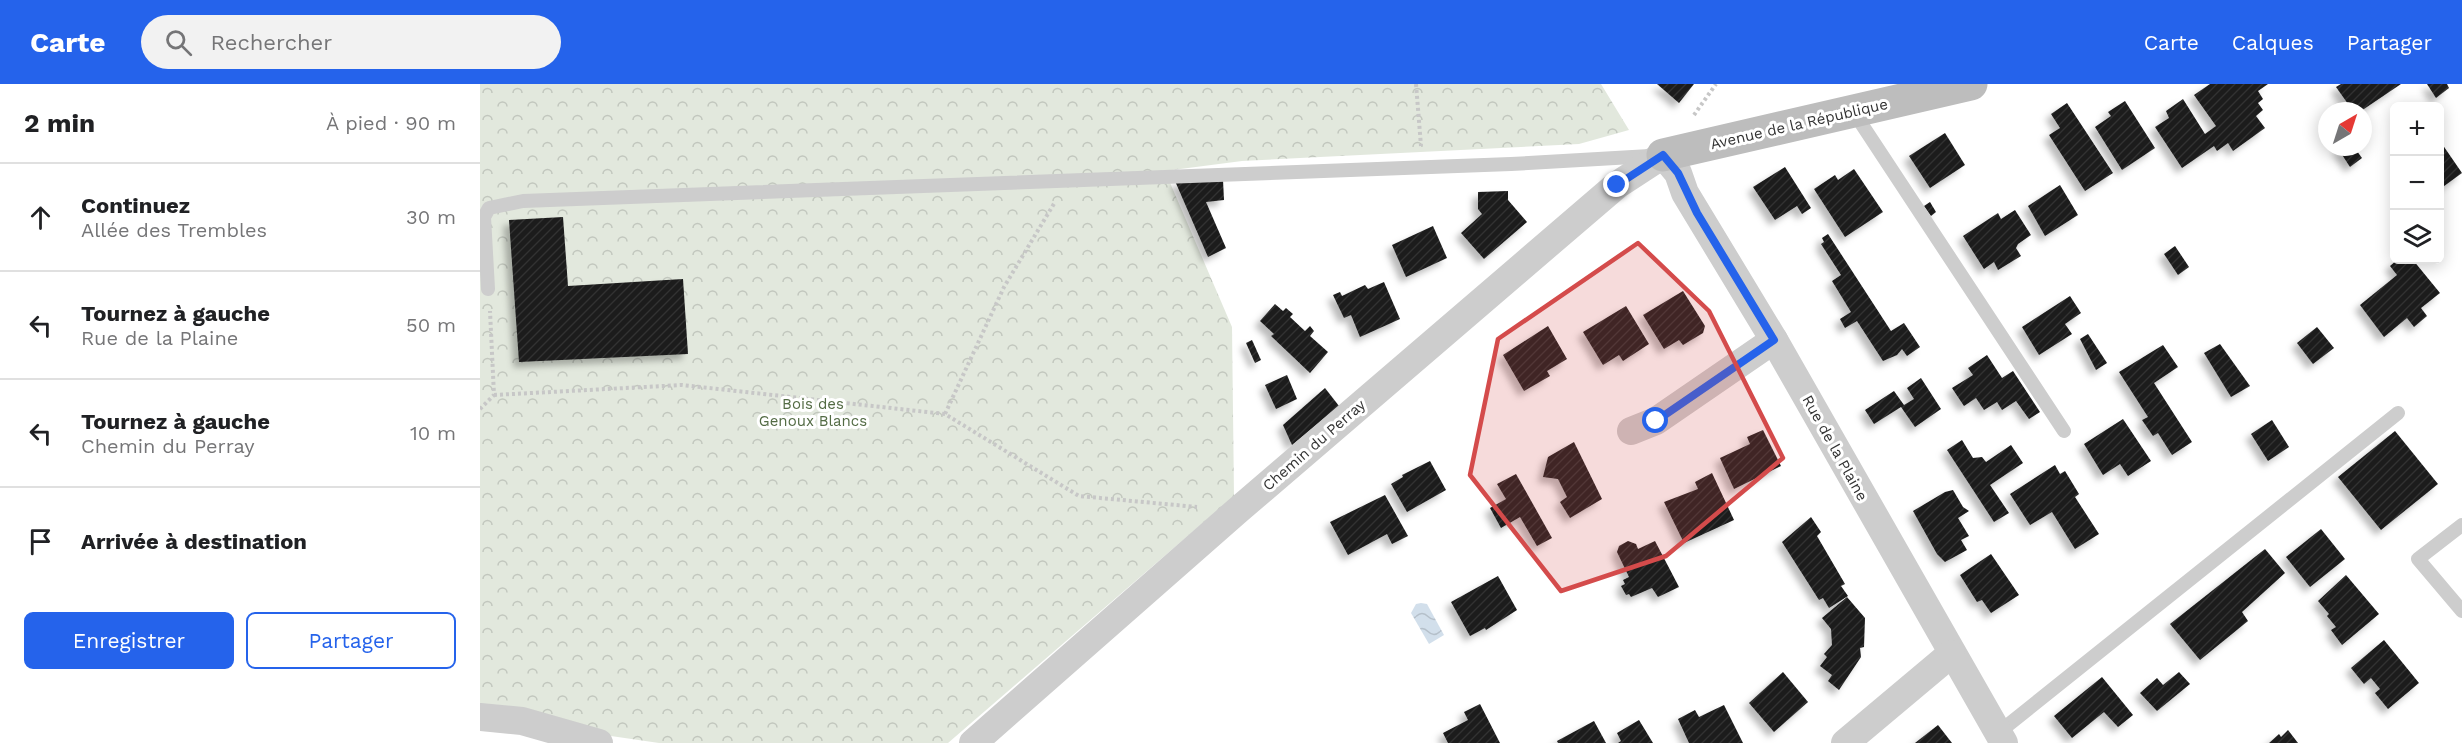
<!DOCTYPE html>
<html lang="fr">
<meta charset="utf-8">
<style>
body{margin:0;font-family:"Work Sans",sans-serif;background:#f2f2f2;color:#202124}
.controls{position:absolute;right:18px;top:18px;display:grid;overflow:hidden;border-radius:9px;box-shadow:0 3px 15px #0003}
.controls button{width:54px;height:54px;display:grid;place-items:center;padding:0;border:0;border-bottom:2px solid #e0e0e0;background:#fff;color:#202124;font:30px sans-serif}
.compass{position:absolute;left:1838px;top:18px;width:54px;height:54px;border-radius:50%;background:#fff;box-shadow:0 3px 15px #0003;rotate:39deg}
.stop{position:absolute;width:18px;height:18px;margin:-14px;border:4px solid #2563eb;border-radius:50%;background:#fff}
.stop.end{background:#2563eb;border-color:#fff;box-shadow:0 2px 6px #0008}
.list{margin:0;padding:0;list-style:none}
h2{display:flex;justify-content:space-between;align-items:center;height:78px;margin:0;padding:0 24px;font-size:26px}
h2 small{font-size:20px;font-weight:400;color:#757577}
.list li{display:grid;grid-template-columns:39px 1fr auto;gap:18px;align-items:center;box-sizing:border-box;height:108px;padding:0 24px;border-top:2px solid #e0e0e0}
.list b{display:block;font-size:22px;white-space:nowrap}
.list p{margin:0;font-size:20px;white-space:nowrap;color:#757577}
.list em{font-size:20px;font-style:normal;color:#757577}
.actions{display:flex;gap:12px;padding:18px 24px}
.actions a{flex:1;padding:14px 0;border:2px solid #2563eb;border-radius:9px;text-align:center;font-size:21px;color:#2563eb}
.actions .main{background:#2563eb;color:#fff}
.icon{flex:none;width:33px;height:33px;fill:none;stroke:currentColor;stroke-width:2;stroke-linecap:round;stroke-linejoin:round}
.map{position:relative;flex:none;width:1982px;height:659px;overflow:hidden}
header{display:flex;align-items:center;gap:36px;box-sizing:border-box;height:84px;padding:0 30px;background:#2563eb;color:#fff}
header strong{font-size:28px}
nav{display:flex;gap:33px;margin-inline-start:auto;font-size:21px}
.search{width:420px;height:54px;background:#f2f2f2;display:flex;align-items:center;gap:15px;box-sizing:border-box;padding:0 21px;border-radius:33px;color:#757577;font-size:22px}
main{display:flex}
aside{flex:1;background:#fff}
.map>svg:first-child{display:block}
.forest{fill:url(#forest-crowns)}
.water{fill:url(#water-waves)}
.building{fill:url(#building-hatch);filter:url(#shadow)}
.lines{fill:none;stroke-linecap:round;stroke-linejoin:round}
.path{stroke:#c7c7c7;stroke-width:4;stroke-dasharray:3 3;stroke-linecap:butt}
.lane{stroke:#cdcdcd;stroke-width:14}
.street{stroke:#cdcdcd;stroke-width:28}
.secondary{stroke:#bdbdbd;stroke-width:33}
.route{stroke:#2563eb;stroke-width:8}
.marked{fill:#d44b4b;fill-opacity:0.2;stroke:#d44b4b;stroke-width:4.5;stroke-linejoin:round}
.labels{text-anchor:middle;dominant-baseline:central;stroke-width:6;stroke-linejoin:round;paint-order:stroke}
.street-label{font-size:15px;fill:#333;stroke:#fff}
.park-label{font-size:15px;fill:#536b44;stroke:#fff}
</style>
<header>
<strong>Carte</strong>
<div class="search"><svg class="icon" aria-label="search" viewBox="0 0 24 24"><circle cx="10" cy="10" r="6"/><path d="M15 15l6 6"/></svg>Rechercher</div>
<nav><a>Carte</a><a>Calques</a><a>Partager</a></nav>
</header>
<main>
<aside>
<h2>2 min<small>À pied · 90 m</small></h2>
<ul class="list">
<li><svg class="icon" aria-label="ahead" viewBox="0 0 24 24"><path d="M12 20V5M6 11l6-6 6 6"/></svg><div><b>Continuez</b><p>Allée des Trembles</p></div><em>30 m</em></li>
<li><svg class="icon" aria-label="left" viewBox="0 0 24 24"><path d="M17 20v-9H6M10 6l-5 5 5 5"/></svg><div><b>Tournez à gauche</b><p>Rue de la Plaine</p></div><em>50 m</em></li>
<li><svg class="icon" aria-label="left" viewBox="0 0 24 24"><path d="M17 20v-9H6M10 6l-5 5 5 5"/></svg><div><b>Tournez à gauche</b><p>Chemin du Perray</p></div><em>10 m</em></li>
<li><svg class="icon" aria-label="arrive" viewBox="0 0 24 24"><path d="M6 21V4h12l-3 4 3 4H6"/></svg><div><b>Arrivée à destination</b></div></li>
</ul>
<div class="actions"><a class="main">Enregistrer</a><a>Partager</a></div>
</aside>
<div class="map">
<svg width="1982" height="659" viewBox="0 0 1982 659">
<defs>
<pattern id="forest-crowns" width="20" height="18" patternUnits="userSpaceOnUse" patternTransform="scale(1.5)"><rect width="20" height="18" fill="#e2e8dd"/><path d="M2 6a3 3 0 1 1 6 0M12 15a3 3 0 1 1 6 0" fill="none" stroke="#c2c7be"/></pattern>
<pattern id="water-waves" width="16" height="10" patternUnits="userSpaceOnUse" patternTransform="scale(1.5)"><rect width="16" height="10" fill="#d2dfeb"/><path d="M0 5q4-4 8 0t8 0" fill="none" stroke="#b5c0ca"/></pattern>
<pattern id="building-hatch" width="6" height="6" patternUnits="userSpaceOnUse" patternTransform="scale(1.5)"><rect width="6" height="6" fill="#1a1a1a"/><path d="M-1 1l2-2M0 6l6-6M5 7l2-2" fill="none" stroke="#333"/></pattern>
<filter id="shadow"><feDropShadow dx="-5.5" dy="5.5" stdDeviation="3" flood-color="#0004"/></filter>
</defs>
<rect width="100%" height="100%" fill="#fff"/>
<path class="forest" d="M0,0h1121l28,46 -50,14 -337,17 -77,10 67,156 2,169 -286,247h-289l-179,-26z"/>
<path class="water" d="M941,519l6,1 17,31 -15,9 -18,-31 5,-9z"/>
<g class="building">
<path d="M1177,0h37l-15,19z"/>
<path d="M1730,0h58l-10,7 5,8 -5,4 5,7 -7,6 9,12 -32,23 -5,-8 -11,8 -3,-5 -32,22 -27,-41 14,-9 -3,-7 17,-12 22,35 11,-8 -22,-31z"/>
<path d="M1861,0h60l-40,27h-8l-17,-24z"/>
<path d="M1947,0h20l2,4 -13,10z"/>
<path d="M1645,17l30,47 -33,22 -27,-43 16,-11 -3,-4z"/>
<path d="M1587,19l46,70 -28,18 -36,-56 11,-7 -9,-14z"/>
<path d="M1465,49l20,32 -35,23 -21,-32z"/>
<path d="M1960,57l22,32 -22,16z"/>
<path d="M1857,63h17l8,11 -12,9z"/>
<path d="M1305,83l26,41 -9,6 -5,-8 -22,14 -22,-33z"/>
<path d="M1374,85l29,43 -38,25 -31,-48 21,-14 3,5z"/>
<path d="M743,96l1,20 -18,2 20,46 -18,9 -33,-76z"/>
<path d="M1580,101l18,30 -33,21 -17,-30z"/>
<path d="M1028,107v9l19,22 -43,37 -23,-26 21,-19 -4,-5v-17z"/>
<path d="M1450,118l6,10 -5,4 -7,-10z"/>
<path d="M1535,126l16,25 -13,9 -2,4 5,8 -23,14 -4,-8 -10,7 -21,-33 35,-23 3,6z"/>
<path d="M83,133l5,69 115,-7 5,75 -169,8 -10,-142z"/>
<path d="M953,142l14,32 -41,19 -14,-32z"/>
<path d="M1348,150l63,97 13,-8 16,24 -13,9 -5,-7 -5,6 -14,6 -26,-40 -12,7 -5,-9 11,-7 -19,-31 9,-6 -20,-31 3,-2 -2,-4z"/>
<path d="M1695,162l14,21 -11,8 -14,-21z"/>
<path d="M1917,176h16l27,33 -19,15 6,8 -13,11 -7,-9 -23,19 -24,-32 37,-30 -7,-9z"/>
<path d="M904,198l16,37 -40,18 -9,-22 -7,3 -11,-23 7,-3 2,4 23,-11 3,4z"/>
<path d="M1203,207l22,35 -2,7 -20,12 -4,-5 -15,9 -21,-34z"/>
<path d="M1590,212l11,17 -16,11 7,10 -33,21 -17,-28z"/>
<path d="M795,220l8,7 3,-3 7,6 -3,3 15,14 5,-5 4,5 -4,5 18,16 -18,21 -39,-37 3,-2 -14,-13z"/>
<path d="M1146,222l23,38 -26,17 -4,-6 -16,10 -20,-33z"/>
<path d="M1068,242l19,33 -20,12 3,5 -26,15 -21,-36z"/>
<path d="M1837,243l17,21 -21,16 -16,-21z"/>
<path d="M1608,250l19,29 -11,7 -16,-31z"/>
<path d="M772,256l9,20 -6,3 -9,-20z"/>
<path d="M1740,260l30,42 -19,11 -27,-44z"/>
<path d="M1683,261l15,22 -24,16 38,59 -20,13 -14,-22 -5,3 -11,-16 6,-3 -29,-45z"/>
<path d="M1507,271l15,23 11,-7 27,41 -11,7 -13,-18 -14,9 -5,-8 -13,8 -8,-12 -12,8 -12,-18 21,-13 -5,-7z"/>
<path d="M807,291l10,24 -21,10 -11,-24z"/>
<path d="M1441,294l20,31 -26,18 -14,-20 -27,17 -9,-14 29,-19 10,14 10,-6 -7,-11z"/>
<path d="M845,304l14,18 -47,39 -9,-20z"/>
<path d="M1643,335l28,42 -23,15 -8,-12 -17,11 -19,-31z"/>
<path d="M1792,336l17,27 -21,14 -17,-27z"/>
<path d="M1283,346l18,36 -47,23 -14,-31 30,-14 -3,-7z"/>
<path d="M1915,347l43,53 -57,46 -43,-53z"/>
<path d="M1482,356l11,18 9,-1 4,5 25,-17 12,18 -33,22 19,28 -15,9 -47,-72z"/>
<path d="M1094,358l28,57 -32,19 -10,-16 7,-5 -9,-18 -15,-2 5,-20z"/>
<path d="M950,377l16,29 -39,22 -16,-28 12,-7 -1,-2z"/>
<path d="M1575,381l5,9 5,-3 14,23 -4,3 24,37 -24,15 -23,-37 -22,13 -20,-31z"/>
<path d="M1232,389l22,47 -50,23 -20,-41 34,-13 -3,-7z"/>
<path d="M1036,390l36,64 -15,8 -17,-29 -19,11 -11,-20 16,-9 -9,-15z"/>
<path d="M1473,406l10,17 6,4 -11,7 11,18 -8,4 6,10 -22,12 -8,-8 -24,-43 32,-19z"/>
<path d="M905,411l23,41 -16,8 -5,-10 -39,21 -18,-33z"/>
<path d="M1331,433l10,15 -4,4 28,48 -4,2 7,10 -19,12 -6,-10 -4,2 -37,-58z"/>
<path d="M1841,445l24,30 -35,28 -24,-30z"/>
<path d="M1148,457l8,3 2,5 17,-8 24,46 -21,10 -6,-9 -21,9 -2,-3 -3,1 -5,-9 4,-2 -2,-4 6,-3 -12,-25 2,-6z"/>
<path d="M1785,465l20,24 -43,39 6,9 -48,39 -30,-36z"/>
<path d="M1511,470l28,41 -28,18 -9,-13 -5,2 -17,-27z"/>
<path d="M1866,491l33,39 -37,31 -11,-15 5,-3 -9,-11 2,-2 -11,-13z"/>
<path d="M1018,492l19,34 -31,20 -1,-2 -15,8 -19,-34z"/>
<path d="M1367,513l18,21 -1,29 -4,1 1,9 -22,33 -11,-9 4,-6 -12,-9 7,-9 -3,-3 8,-9 -1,-16 -9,-11z"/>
<path d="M1904,556l35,43 -31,26 -13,-16 5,-4 -9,-11 -7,6 -13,-16z"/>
<path d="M1303,588l25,30 -34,30 -25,-29z"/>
<path d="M1699,588l11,12 -33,27 -17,-18 17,-15 6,7z"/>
<path d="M1622,593l31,38 -15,12 -14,-15 -32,26 -18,-22z"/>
<path d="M1000,620l20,39h-52l-5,-10 25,-13 -4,-8z"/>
<path d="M1244,621l19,38h-54l-11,-24 17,-9 4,7z"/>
<path d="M1159,636l14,23h-35l3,-2 -4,-8z"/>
<path d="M1114,637l12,22h-48l-1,-2z"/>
<path d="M1458,641l14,18h-37z"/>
<path d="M1808,646l10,13h-29l10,-9 2,3z"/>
</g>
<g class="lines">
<g class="path">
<path d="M936,0l5,62"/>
<path d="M1214,31l22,-31"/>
<path d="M14,311l188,-10 263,29 134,82 118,11"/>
<path d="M0,325l14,-14 -4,-84"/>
<path d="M465,330l59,-127 51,-85"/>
</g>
<g class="lane">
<path d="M1373,27l211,320"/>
<path d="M8,205l-4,-72 5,-9 34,-7 988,-37 139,-8"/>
<path d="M1982,441l-44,34 44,52"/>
<path d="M1518,649l400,-320"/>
</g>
<g class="street">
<path d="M1151,347l25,-10 118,-81"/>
<path d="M0,633l42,4 77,22"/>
<path d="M493,659l264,-232 380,-326 46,-30 15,18 7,20 89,147 230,403"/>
<path d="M1365,659l106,-89"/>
</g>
<path class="secondary" d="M1183,71l308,-71"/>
</g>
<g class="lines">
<path class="route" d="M1137,101l46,-30 15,18 19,40 77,127 -118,81"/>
</g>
<path class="marked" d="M1158,159l71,68 74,147 -117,98 -105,35 -91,-116 28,-136z"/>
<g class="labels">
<g class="street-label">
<text transform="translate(1319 40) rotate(-13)">Avenue de la République</text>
<text transform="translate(834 361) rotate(-41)">Chemin du Perray</text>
<text transform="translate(1355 364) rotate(61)">Rue de la Plaine</text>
</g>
<g class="park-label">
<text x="333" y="320">Bois des<tspan x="333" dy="17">Genoux Blancs</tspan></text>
</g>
</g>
</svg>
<div class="controls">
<button>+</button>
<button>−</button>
<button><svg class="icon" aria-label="layers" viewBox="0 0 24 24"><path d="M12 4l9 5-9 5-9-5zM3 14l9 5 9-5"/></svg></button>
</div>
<svg class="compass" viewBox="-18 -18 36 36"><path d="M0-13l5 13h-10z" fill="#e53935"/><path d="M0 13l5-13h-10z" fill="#757577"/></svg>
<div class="stop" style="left:1176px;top:337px"></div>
<div class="stop end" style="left:1137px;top:101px"></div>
</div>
</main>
